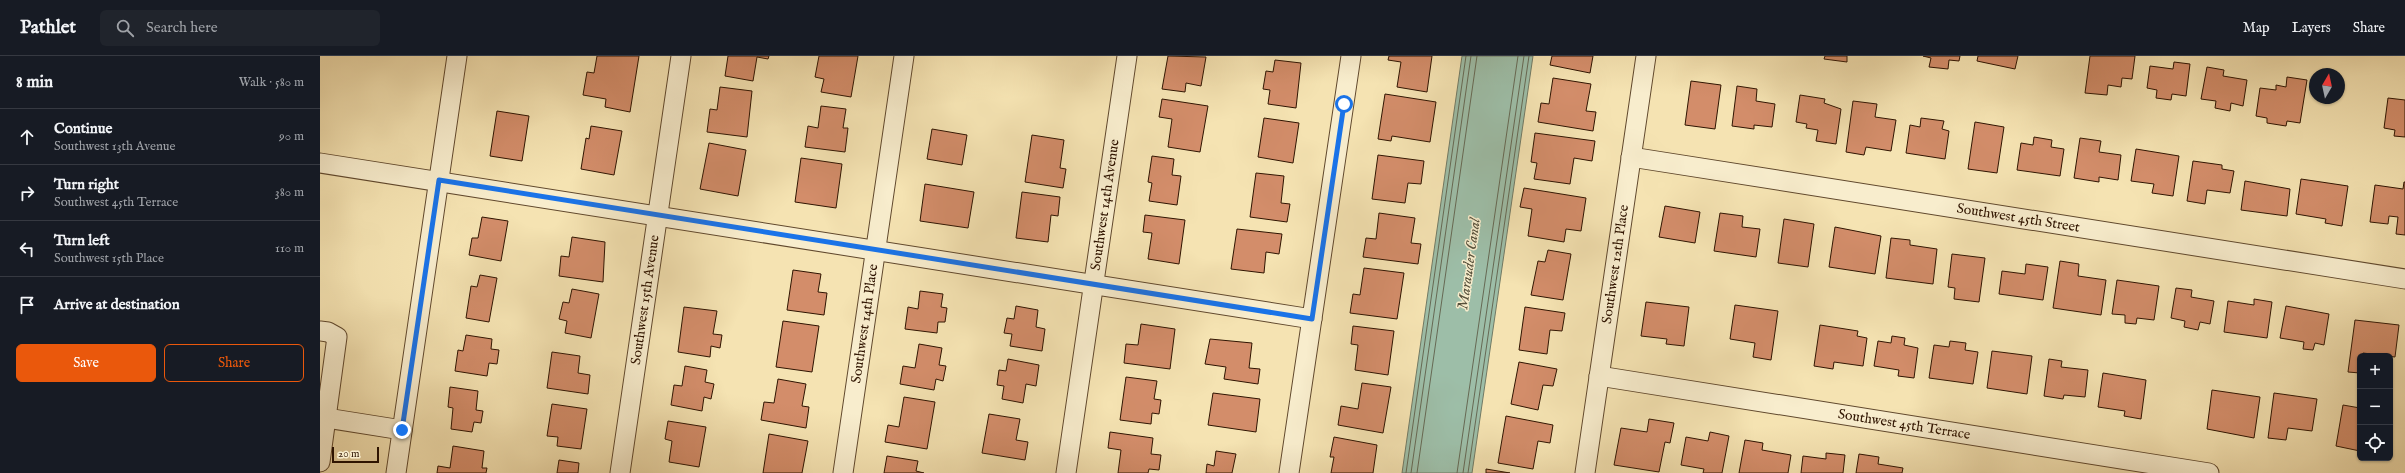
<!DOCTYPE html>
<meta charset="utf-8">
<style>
body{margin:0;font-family:"IM FELL English",serif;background:#20242c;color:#f1f3f6}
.controls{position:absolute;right:12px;bottom:12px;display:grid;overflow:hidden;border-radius:6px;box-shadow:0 1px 3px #0004}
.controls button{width:36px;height:36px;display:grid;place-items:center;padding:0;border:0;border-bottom:1px solid #363941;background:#171b24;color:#f1f3f6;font:20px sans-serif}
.compass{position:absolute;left:1989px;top:12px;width:36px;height:36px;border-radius:50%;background:#171b24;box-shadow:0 1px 3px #0004;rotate:9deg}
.scale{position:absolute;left:12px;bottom:10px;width:47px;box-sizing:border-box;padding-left:4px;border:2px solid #2f1401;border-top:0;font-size:11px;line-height:14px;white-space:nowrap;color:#2f1401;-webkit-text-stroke:3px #f8edcd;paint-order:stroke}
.stop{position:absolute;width:12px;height:12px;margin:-9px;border:3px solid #1a73e8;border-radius:50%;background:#fff}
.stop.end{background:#1a73e8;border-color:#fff;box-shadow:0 1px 4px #0008}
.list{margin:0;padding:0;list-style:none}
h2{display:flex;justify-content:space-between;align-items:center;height:52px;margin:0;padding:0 16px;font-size:17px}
h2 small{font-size:13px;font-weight:400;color:#9ea1a6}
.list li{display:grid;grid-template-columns:26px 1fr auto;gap:12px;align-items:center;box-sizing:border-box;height:56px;padding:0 16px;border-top:1px solid #363941}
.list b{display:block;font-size:15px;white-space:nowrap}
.list p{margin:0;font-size:13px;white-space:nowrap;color:#9ea1a6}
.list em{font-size:13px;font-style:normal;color:#9ea1a6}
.actions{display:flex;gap:8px;padding:12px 16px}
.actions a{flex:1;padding:9px 0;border:1px solid #ea580c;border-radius:6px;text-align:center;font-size:14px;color:#ea580c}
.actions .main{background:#ea580c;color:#fff}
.icon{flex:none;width:22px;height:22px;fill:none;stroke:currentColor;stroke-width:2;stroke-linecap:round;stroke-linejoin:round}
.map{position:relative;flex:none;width:2085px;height:417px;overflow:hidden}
header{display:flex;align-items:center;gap:24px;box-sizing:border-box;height:56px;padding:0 20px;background:#171b24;border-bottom:1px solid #363941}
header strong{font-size:19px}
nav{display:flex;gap:22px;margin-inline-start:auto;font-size:14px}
.search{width:280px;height:36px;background:#20242c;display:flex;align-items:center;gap:10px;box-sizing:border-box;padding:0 14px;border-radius:6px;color:#9ea1a6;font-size:15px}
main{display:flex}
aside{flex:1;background:#171b24}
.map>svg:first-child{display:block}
.water{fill:#9dbea8;stroke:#717a65}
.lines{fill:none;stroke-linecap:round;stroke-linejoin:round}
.shore{stroke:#666954;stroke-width:1}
.building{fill:#d38d6a;stroke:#2f1401}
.minor-casing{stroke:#60482d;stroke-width:21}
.minor{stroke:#f8edcd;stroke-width:19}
.route{stroke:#1a73e8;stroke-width:5}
.labels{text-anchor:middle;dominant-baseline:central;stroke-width:3;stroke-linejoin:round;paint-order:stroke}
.street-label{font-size:14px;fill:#2f1401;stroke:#f8edcd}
.water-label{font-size:15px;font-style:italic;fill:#56503b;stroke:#f8edcd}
</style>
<header>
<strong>Pathlet</strong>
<div class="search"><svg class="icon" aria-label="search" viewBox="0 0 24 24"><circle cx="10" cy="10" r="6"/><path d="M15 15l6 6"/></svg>Search here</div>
<nav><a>Map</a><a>Layers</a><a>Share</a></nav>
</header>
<main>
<aside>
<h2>8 min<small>Walk · 580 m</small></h2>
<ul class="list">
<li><svg class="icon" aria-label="ahead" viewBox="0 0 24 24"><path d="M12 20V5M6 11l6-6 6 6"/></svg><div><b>Continue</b><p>Southwest 13th Avenue</p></div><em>90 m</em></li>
<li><svg class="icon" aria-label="right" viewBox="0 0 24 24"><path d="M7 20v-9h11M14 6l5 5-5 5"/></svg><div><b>Turn right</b><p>Southwest 45th Terrace</p></div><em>380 m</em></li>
<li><svg class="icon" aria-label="left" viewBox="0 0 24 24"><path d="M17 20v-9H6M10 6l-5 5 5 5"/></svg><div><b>Turn left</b><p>Southwest 15th Place</p></div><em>110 m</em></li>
<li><svg class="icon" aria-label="arrive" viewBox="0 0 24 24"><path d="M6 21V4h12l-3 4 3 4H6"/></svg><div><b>Arrive at destination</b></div></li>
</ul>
<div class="actions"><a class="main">Save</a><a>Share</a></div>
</aside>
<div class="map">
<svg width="2085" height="417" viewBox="0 0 2085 417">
<rect width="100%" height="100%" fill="#f5e3b2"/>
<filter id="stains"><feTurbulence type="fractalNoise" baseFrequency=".005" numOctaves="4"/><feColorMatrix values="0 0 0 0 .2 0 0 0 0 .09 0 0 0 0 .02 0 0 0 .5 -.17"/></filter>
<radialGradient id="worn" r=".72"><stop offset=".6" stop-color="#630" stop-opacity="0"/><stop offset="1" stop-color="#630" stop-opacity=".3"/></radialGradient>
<path class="water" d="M1142,0h71l-61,417h-70z"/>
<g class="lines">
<g class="shore">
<path d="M1086,417l60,-417"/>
<path d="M1091,417l60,-417"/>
<path d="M1097,417l60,-417"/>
<path d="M1137,417l61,-417"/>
<path d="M1143,417l61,-417"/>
<path d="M1148,417l61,-417"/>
</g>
</g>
<g class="building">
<path d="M277,0h42l-9,56 -25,-5 1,-8 -23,-4 4,-23 7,1z"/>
<path d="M408,0h41l-1,3 -11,-2 -4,24 -28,-5z"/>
<path d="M499,0h39l-7,41 -30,-5 3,-13 -9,-2z"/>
<path d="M848,0l38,1 -5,29 -15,-3 -1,9 -23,-3z"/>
<path d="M1069,0h43l-5,36 -30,-5 4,-25 -13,-2z"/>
<path d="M1232,0h41l-3,17 -40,-8z"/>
<path d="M1505,0h22v6l-23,-3z"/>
<path d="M1603,0h37l-1,5 -10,-1 -1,9 -19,-2 2,-9z"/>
<path d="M1658,0h40l-3,13 -38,-8z"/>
<path d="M1770,0h45l-3,23 -10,-1 -1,9 -13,-2 -1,10 -22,-2z"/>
<path d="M955,4l26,3 -5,45 -28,-4 2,-14 -7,-1 3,-18 7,1z"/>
<path d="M1854,6l16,2 -4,32 -14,-2 -1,6 -15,-2 1,-8 -10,-2 3,-22 23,3z"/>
<path d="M1887,11l17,3 -1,6 24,4 -4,26 -12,-3 -1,8 -15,-3 1,-7 -15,-2z"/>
<path d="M1967,21l20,3 -7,43 -13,-2 -1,5 -19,-3v-5l-11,-2 4,-28 16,2v-5l10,2z"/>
<path d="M1233,22l38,6 -5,27 10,1 -3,19 -55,-9 3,-19 8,1z"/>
<path d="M1371,25l30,4 -6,44 -30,-4z"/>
<path d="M1417,30l20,3 -1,12 19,3 -3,23 -18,-2v4l-22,-3z"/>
<path d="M400,31l32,4 -5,46 -40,-5 3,-23 7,1z"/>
<path d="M1065,38l51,8 -6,40 -38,-6 -1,5 -13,-2z"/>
<path d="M1480,39l25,4 -1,4 17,6 -5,35 -20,-3 2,-11 -12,-2 1,-4 -11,-2z"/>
<path d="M2068,42l17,2v37l-11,-1 1,-6 -11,-2z"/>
<path d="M842,43l46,7 -8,46 -32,-5 4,-28 -13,-2z"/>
<path d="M1533,45l24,3 -2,13 21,3 -5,31 -25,-4 -2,8 -18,-3z"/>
<path d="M501,50l25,3 -3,19h5l-3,24 -40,-5 3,-21 10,2z"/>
<path d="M177,55l32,5 -7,45 -32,-5z"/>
<path d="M944,62l35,5 -6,40 -35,-6z"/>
<path d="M1601,62l23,3 -2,8 7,2 -4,28 -39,-6 4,-28 10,2z"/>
<path d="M1655,66l29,5 -7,46 -29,-4z"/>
<path d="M271,70l31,5 -8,44 -33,-6 5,-31 3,1z"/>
<path d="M612,73l35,6 -5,30 -35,-6z"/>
<path d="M1215,77l60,8 -3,20 -18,-3 -4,26 -36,-5 3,-16 -6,-1z"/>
<path d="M712,79l32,5 -4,28 6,1 -3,19 -38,-6z"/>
<path d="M1714,81l18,3 -1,7 13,2 -4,27 -43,-6 4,-27 12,2z"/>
<path d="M1760,82l21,3 -2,11 22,3 -3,25 -19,-3v5l-25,-4z"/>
<path d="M389,87l37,7 -8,46 -38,-7z"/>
<path d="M1816,93l43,7 -6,40 -21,-3 2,-9 -23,-3z"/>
<path d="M1058,99l46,6 -3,23 -13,-1 -3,20 -33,-4z"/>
<path d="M832,100l22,3 -2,16 9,1 -4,29 -28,-4 3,-18 -4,-1z"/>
<path d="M481,102l41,6 -6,44 -41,-6z"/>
<path d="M1873,105l29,4v4l12,2 -4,22 -23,-3 -2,14 -18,-3z"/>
<path d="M936,117l28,3 -3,27 9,1 -3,18 -37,-5z"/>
<path d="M1981,123l47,7 -6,40 -17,-3 1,-4 -30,-5z"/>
<path d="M1925,125l45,8 -3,27 -46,-6z"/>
<path d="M2084,126h1v53l-9,-1 2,-17 -9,-1 -1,8 -18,-2 5,-37 28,4z"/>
<path d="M605,128l49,8 -6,36 -48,-7z"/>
<path d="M1204,132l62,10 -5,33 -15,-2 -2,13 -36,-6 4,-27 -12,-2z"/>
<path d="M702,136l38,5 -2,19 -7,-1 -3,27 -32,-4z"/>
<path d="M1345,150l35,6 -5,31 -36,-6z"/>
<path d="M1059,157l36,5 -4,25 10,1 -3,20 -55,-7 3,-19 10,1z"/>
<path d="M1400,157l23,3 -1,11 18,2 -4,28 -42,-6z"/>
<path d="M825,159l40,5 -6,44 -31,-5 4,-26 -9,-1z"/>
<path d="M162,161l26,4 -7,40 -32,-6 3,-17h6z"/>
<path d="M1464,163l30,5 -6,43 -30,-4z"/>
<path d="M1515,171l46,9 -6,38 -46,-7z"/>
<path d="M917,173l45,5 -3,20 -13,-2 -2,21 -33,-4z"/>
<path d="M252,181l33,5 -2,40 -44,-6 2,-20 8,1z"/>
<path d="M1571,182l19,2v5l27,4 -4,35 -47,-6z"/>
<path d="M1228,194l23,4 -8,46 -32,-5 7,-34 7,1z"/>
<path d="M1632,198l33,4 -6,44 -25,-3 1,-11 -7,-1z"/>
<path d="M1740,205l19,3 -1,12 28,4 -5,35 -48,-7z"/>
<path d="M1706,208l22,3 -5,33 -44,-6 3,-23 23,3z"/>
<path d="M1044,212l40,5 -7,46 -47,-6 3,-19 7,1z"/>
<path d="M473,214l28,4 -3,18 9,1 -3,22 -37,-5z"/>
<path d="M160,219l17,3 -8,44 -23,-4 5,-32 6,1z"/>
<path d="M1797,224l42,6 -5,34 -17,-2 -1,6 -11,-1v-8l-13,-1z"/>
<path d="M1856,232l16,2 -1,7 23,4 -4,23 -10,-2 -2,8 -14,-3 1,-6 -14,-3z"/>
<path d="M252,233l27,5 -8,44 -26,-5 2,-12 -8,-2 4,-17 6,1z"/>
<path d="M600,235l23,3 -2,13 6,1 -2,14h-7l-1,11 -32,-4 3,-22 10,2z"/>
<path d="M1934,243l18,3 -5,36 -43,-6 4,-31 26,4z"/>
<path d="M1326,246l43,5 -5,39 -18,-2 1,-5 -26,-3z"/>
<path d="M1415,249l43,6 -7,49 -18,-3 2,-14 -25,-4z"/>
<path d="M696,250l22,4 -2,17 9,2 -3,22 -32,-5 2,-12 -8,-1 3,-15 7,1z"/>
<path d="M1966,250l43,8 -5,31 -9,-2 -2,7 -10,-1 1,-7 -24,-4z"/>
<path d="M364,251l33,4 -4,23 9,1 -2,13 -9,-2 -1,11 -32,-5z"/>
<path d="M1205,251l40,6 -3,18 -12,-1 -3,24 -28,-4z"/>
<path d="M2035,264l44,5 -4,32 -32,-4v3h-3v17l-12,-1z"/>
<path d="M463,265l36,5 -7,46 -36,-5z"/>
<path d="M821,268l34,5 -5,40 -46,-6 2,-19 12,1z"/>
<path d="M1500,269l38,6 -1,5 10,2 -4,28 -29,-4 -1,7 -19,-3z"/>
<path d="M1033,270l41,5 -6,44 -33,-5 3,-25 -7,-1z"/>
<path d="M146,279l26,4 -1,10 8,1 -2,14 -8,-1 -2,13 -32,-5 3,-21 5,1z"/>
<path d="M1572,280l13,2 -1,7 14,3 -4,30 -16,-2 1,-6 -25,-4 4,-25 13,2z"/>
<path d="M890,283l42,4 -3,25 11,1 -2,15 -34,-5 2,-12 -21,-3z"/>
<path d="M1630,285l16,2 -1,7 13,2 -5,32 -44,-6 5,-33 15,2z"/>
<path d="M599,288l23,4 -3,17 7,1 -3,15 -7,-2 -2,11 -34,-6 3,-18 12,2z"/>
<path d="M1672,295l40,5 -5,38 -40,-6z"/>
<path d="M232,296l28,4 -2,17 12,2 -2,19 -41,-6z"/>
<path d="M688,303l31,6 -3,21 -10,-2 -3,19 -21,-4 2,-13 -7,-1 2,-15 7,1z"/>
<path d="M1729,303l13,2 -1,6 27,3 -3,27 -21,-2 -1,4 -19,-3z"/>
<path d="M1199,306l38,7 -4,17 -10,-1 -5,25 -27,-6z"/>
<path d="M365,310l22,4 -2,12 9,2 -3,15 -7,-2 -2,14 -31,-6 3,-20 8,1z"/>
<path d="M1783,317l43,7 -5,39 -17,-3 1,-5 -27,-4z"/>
<path d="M806,321l31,4 -3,18 7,1 -2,14 -7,-1 -1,11 -31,-4z"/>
<path d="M458,323l28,5 -4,22 7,1 -3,21 -45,-8 3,-18 10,1z"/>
<path d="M1042,327l29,4 -8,46 -45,-8 3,-19 17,3z"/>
<path d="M130,331l28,4 -2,19 7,1 -2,12 -7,-1 -2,10 -21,-3 2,-21 -5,-1z"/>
<path d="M1892,334l48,7 -6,41 -47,-9z"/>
<path d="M893,337l47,6 -4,33 -48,-7z"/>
<path d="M1954,337l43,6 -5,32 -24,-3 -2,12 -18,-2z"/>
<path d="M584,341l31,5 -8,47 -42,-7 3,-17 11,2z"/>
<path d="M232,348l35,5 -6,40 -24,-3 1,-9 -11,-1z"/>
<path d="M2023,349l17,3v43l-24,-5z"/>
<path d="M669,358l31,5 -4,21 12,2 -3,18 -43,-7z"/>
<path d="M1186,360l47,9 -3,18 -12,-2 -5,28 -35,-6z"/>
<path d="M1329,363l25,4 -4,20 -5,-1 -6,30 -45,-7 7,-37 26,4z"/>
<path d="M348,365l38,6 -7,40 -30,-5 3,-21 -7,-2z"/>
<path d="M790,376l43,6 -2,16 10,1 -2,15 -10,-1 -1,4h-30l3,-23 -13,-2z"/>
<path d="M1390,376l19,4 -7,37h-19l1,-4 -23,-4 5,-28 22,4z"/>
<path d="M449,378l39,7 -6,32h-39z"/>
<path d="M1014,381l43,8 -4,28h-42l3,-16h-4z"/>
<path d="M1425,384l18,3 -1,7 29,5 -3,18h-49z"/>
<path d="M133,390l31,5 -2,17h5l-1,5h-49l1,-7 12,2z"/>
<path d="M896,395l20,3 -4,19h-26l1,-9 7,2z"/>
<path d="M1506,397l19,2 -2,18h-42l2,-17 23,3z"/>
<path d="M1539,398l20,3 -1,7 25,4 -1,5h-46z"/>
<path d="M567,400l31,5 -2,10 8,2h-40z"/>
<path d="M239,404l20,3 -1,10h-21z"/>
<path d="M1166,413l24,4h-24z"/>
</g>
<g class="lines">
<defs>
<g id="minor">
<path id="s1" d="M1311,101l774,122"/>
<path d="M0,107l992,156"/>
<path d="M0,275l8,1 9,5 -17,125"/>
<path id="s2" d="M1279,320l610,97"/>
<path d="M0,361l82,13"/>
<path d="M76,417l61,-417"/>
<path id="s3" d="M300,417l61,-417"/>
<path id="s4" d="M523,417l61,-417"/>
<path id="s5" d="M746,417l61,-417"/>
<path d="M969,417l62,-417"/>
<path id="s6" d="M1265,417l61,-417"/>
</g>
</defs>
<use href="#minor" class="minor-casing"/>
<use href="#minor" class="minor"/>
</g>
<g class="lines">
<path class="route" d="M82,374l37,-250 873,139 32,-215"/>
</g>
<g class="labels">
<g class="street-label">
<text stroke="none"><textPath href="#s5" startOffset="271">Southwest 14th Avenue</textPath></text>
<text stroke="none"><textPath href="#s1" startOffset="392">Southwest 45th Street</textPath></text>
<text stroke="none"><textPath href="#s6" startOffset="211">Southwest 12th Place</textPath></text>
<text stroke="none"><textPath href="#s3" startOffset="175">Southwest 15th Avenue</textPath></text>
<text stroke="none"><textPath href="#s4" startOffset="151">Southwest 14th Place</textPath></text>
<text stroke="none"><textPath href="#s2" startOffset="309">Southwest 45th Terrace</textPath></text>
</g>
<g class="water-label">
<text transform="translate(1149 208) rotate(-82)">Marauder Canal</text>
</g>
</g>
<rect width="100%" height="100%" filter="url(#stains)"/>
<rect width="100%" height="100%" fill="url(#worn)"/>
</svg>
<div class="controls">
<button>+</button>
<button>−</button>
<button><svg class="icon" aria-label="locate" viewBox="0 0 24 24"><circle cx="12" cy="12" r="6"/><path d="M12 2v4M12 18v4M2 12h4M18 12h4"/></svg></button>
</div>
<svg class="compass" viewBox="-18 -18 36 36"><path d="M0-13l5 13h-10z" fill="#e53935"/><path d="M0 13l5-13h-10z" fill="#9ea1a6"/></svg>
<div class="scale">20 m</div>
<div class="stop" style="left:1024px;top:48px"></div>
<div class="stop end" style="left:82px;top:374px"></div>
</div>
</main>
